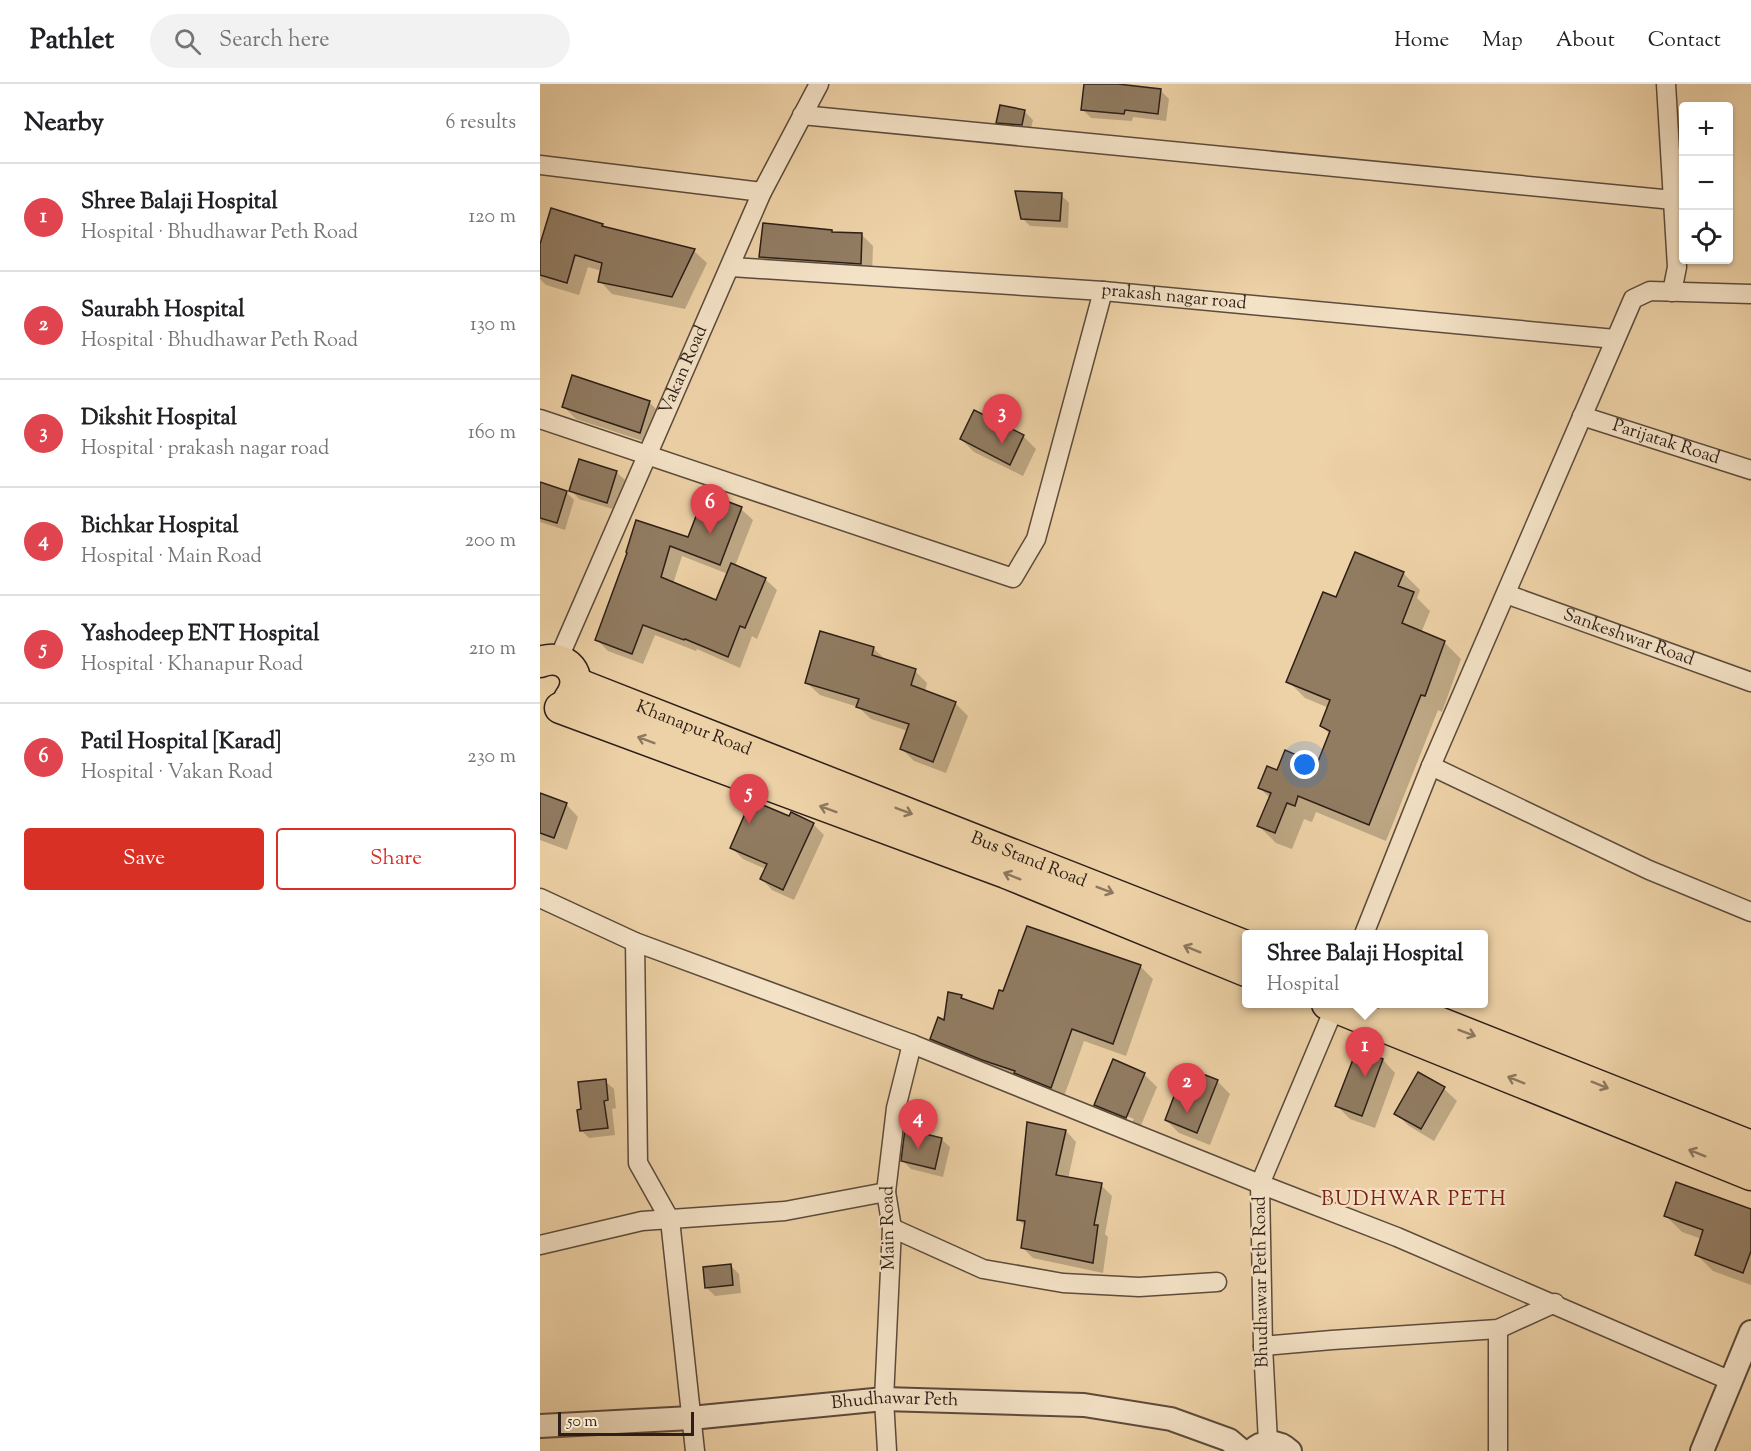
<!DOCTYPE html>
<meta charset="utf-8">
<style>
body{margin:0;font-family:"Sorts Mill Goudy",serif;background:#f2f2f2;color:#202124}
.controls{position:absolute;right:18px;top:18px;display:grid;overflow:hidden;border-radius:6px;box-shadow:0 2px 4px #0004}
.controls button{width:54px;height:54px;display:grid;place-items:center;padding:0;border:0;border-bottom:2px solid #e0e0e0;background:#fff;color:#202124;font:30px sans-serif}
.scale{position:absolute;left:18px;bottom:15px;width:136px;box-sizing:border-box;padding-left:6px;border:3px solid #2c1e18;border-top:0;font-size:16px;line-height:21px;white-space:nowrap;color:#2c1e18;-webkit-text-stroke:4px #f4e2c6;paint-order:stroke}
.you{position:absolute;left:765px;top:681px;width:21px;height:21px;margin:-15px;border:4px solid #fff;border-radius:50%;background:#1a73e8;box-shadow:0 0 0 9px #1a73e833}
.badge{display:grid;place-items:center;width:39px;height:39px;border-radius:50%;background:#d93025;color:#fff;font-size:20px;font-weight:700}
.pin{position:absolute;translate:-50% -50px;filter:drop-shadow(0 2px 3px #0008)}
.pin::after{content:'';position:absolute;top:32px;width:21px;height:18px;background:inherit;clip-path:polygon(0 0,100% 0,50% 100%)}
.popup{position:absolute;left:702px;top:846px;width:246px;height:78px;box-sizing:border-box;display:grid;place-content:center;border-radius:6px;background:#fff;filter:drop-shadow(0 2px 4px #0005);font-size:20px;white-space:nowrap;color:#757577}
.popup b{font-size:22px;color:#202124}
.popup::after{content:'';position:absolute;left:50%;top:100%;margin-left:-12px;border:12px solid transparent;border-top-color:#fff}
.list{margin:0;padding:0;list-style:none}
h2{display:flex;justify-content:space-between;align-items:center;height:78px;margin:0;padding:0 24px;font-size:26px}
h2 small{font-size:20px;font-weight:400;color:#757577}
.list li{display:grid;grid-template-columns:39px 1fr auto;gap:18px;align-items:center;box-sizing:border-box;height:108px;padding:0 24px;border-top:2px solid #e0e0e0}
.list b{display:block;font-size:22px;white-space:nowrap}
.list p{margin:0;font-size:20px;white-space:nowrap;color:#757577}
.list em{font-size:20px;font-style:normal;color:#757577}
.actions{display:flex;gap:12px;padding:18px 24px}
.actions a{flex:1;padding:14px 0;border:2px solid #d93025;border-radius:6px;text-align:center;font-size:21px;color:#d93025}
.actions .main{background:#d93025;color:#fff}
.icon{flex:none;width:33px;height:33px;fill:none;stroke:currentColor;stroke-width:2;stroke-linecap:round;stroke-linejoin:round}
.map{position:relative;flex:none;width:1211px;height:1367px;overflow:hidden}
header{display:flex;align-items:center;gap:36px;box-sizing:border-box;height:84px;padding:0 30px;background:#fff;border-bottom:2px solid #e0e0e0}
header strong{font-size:28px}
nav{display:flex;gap:33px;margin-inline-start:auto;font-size:21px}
.search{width:420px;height:54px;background:#f2f2f2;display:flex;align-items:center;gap:15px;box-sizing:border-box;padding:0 21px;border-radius:33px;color:#757577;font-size:22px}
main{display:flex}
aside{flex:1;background:#fff}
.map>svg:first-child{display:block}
.shadow{fill:#0003;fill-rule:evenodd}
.building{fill:#917c62;stroke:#2c1e18;stroke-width:1.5}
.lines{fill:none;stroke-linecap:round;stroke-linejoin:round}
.minor-casing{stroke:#5c4b3c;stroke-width:21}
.tertiary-casing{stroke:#5c4b3c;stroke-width:26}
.trunk-casing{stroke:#2c1e18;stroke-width:33}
.minor{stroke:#f4e2c6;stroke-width:18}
.tertiary{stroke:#f4e2c6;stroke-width:22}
.trunk{stroke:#eed2a7;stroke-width:30}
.oneway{stroke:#8d7860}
.labels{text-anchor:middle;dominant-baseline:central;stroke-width:4.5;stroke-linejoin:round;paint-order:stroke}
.street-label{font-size:18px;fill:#2c1e18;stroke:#f4e2c6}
.neighbourhood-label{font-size:20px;letter-spacing:1.5px;fill:#7a1f14;stroke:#f4e2c6}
</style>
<header>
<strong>Pathlet</strong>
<div class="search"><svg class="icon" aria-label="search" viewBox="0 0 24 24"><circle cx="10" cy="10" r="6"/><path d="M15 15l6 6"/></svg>Search here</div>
<nav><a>Home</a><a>Map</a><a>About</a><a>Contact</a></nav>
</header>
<main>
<aside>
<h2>Nearby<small>6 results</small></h2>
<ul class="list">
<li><span class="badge" style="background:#e0444e">1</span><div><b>Shree Balaji Hospital</b><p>Hospital · Bhudhawar Peth Road</p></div><em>120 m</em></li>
<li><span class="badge" style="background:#e0444e">2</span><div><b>Saurabh Hospital</b><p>Hospital · Bhudhawar Peth Road</p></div><em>130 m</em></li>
<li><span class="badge" style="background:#e0444e">3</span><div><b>Dikshit Hospital</b><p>Hospital · prakash nagar road</p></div><em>160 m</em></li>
<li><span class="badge" style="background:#e0444e">4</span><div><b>Bichkar Hospital</b><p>Hospital · Main Road</p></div><em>200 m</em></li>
<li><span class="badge" style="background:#e0444e">5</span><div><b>Yashodeep ENT Hospital</b><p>Hospital · Khanapur Road</p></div><em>210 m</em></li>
<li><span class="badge" style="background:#e0444e">6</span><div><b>Patil Hospital [Karad]</b><p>Hospital · Vakan Road</p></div><em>230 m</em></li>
</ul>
<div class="actions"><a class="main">Save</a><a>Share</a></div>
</aside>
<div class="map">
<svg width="1211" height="1367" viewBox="0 0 1211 1367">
<rect width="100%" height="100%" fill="#eed2a7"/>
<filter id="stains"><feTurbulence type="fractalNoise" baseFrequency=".00333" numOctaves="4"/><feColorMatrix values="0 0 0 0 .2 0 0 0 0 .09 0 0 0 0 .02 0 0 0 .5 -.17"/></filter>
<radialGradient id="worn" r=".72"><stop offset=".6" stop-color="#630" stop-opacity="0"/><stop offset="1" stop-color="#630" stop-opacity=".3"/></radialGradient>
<g class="shadow">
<path d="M545,0l75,6 9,9 -3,22 -33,-4 -1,4 -41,-3 -8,-8z"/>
<path d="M484,27l9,9 -3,13 -24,-3 -8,-8z"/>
<path d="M521,111l8,8 -1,25 -38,-2 -8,-8z"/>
<path d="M62,141l2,3 90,23 13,12 -22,46 -73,-15 -12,-13 2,-10 -14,-4 -9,28 -33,-10 -6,-6v-30z"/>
<path d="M291,147l2,2 29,2 11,11 -1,29 -100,-7 -11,-12z"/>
<path d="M109,318l13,13 -10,29 -76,-25 -13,-13z"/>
<path d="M435,328l49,25 12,12 -13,27 -49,-24 -13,-13z"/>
<path d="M76,388l9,8 -9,30 -37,-11 -8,-9z"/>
<path d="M0,400l26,8 8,8 -9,30 -25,-8z"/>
<path d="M201,425l12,11 -18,46 30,13 12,11 -20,49 -5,-3 -12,32 -43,-19 -1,2 -41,-16 -12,29 -35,-13 -12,-12 33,-86 60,-15zM142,472l46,18 -11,28 -44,-18z"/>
<path d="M863,489l17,17 -3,8 13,13 -9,22 23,9 17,17 -19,53 -4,-2 -52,131 -70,-29 -4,10 -8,-3 -12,30 -16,-6 -17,-17 11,-28 -10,-10 18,-16 39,-7 13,-31 -9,-8 8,-18 -24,-10 -17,-17 49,-82z"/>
<path d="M333,564l14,13 28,10 12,12 -2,9 30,11 13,13 -22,57 -32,-12 -12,-12 6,-18 -37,-12 -13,-12 -38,-12 -13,-12z"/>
<path d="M0,711l26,9 12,13 -11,33 -27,-10z"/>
<path d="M250,734l23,6 11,11 -30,65 -22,-10 -10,-11 4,-10 -23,-10 -11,-11z"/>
<path d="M600,882l13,13 -27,77 -42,-15 -21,58 -119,-48 -12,-12 29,-43 5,5 28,10z"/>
<path d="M817,967l26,9 12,13 -20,55 -25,-9 -13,-13z"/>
<path d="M604,990l13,13 -18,43 -30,-13 -13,-13zM569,1025l25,10 -2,3 -23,-9z"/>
<path d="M879,990l25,15 13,12 -23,40 -25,-15 -13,-12z"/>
<path d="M65,997l9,8 2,19 -4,1 3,26 -26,3 -8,-8 2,-19z"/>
<path d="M677,997l13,13 -20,51 -31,-12 -13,-13z"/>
<path d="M526,1047l10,11 -8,37 33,6 11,11 -7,38 3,3 -5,36 -70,-15 -10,-10 3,-21 -8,-8z"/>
<path d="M401,1055l9,8 -7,30 -32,-8 -8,-8z"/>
<path d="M1211,1127v74l-38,-14 -17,-17 6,-15 -20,-7 -17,-17z"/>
<path d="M191,1182l8,8 2,19 -26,3 -8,-8z"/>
</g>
<g class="building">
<path d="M544,0h34l43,5 -3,25 -33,-4 -1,4 -43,-4z"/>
<path d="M460,21l25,5 -3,15 -26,-2z"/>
<path d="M475,107l47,2 -2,28 -39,-2z"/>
<path d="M11,124l52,16 -1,2 93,23 -23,48 -74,-15 4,-19 -27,-8 -8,28 -27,-8v-31z"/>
<path d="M223,139l69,7v2l30,1 -1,31 -102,-7z"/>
<path d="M32,291l78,26 -10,32 -78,-26z"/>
<path d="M434,326l50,25 -14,30 -50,-26z"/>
<path d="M39,375l38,12 -10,32 -38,-12z"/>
<path d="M0,398l27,9 -10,32 -17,-5z"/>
<path d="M165,409l37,14 -22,58 -50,-19 -9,31 55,23 15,-37 35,15 -21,50 -5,-2 -12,31 -43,-18 -1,1 -41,-15 -11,29 -37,-14 32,-87 -1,-1 10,-32 52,17z"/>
<path d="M815,468l49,20 -6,14 16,6 -12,31 43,18 -20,55 -4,-1 -52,130 -71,-29 -3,10 -8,-3 -12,30 -18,-7 14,-33 -13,-5 9,-22 10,4 8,-20 32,14 13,-33 -10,-5 10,-26 -44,-18 37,-90 13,5z"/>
<path d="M280,547l54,16 -2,8 44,14 -5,16 45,17 -23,60 -33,-13 9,-25 -53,-17 3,-8 -54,-16z"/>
<path d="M0,709l27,10 -13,35 -14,-5z"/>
<path d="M211,716l38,16 2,-4 23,11 -31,67 -23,-11 7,-15 -37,-16z"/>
<path d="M487,842l114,39 -28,79 -41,-15 -21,59 -37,-15 1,-2 -33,-11 -52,-21 8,-22 6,3 4,-28 14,3 -1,3 32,11 6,-19 4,1z"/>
<path d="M817,965l26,10 -21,57 -27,-10z"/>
<path d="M573,975l32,14 -19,45 -32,-13z"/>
<path d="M645,983l33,13 -21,53 -32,-13z"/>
<path d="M878,988l27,15 -24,42 -27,-15z"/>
<path d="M66,995l2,21 -4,1 4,27 -28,3 -3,-21 4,-1 -3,-27z"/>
<path d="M487,1038l39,8 -10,45 46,8 -8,42h4l-5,38 -72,-15 4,-27 -8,-1z"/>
<path d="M365,1045l37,9 -7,31 -34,-8z"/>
<path d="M1136,1098l75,27v42l-8,22 -48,-18 8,-25 -39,-14z"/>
<path d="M191,1180l2,21 -28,3 -2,-21z"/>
</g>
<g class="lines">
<defs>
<g id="minor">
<path d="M1126,0l11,183 -5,25"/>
<path d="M262,31l871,85"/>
<path d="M0,81l222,27"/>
<path id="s1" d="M191,183l372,24 512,48"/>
<path id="s2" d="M1042,332l169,54"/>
<path d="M0,335l473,159 23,-39 67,-248"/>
<path id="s3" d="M966,510l245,88"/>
<path id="s4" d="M18,576l204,-468 57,-108"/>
<path d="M891,682l218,104 102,42"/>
<path d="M0,814l95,44 277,102 348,140 137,53 334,144"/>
<path d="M824,850l67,-168 202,-467 17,-8 101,3"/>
<path d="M95,858l3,221 32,57 25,231"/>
<path d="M352,1144l91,41 80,14 76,4 78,-5"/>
<path d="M0,1161l102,-24 143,-10 101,-19"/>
<path d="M958,1245v122"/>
<path d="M723,1262l69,-6 166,-11 57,-26"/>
<path d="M728,1358l-5,-96 -3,-162 76,-180"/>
<path d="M347,1367l-3,-52 8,-171 -6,-36 10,-84 16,-64"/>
</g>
<g id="tertiary">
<path id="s5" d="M0,1342l151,-8 193,-19 200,6 87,14 58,21 13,11"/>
<path d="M711,1367c12,-11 27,-11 39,0"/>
<path d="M1162,1367l49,-119"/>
</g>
<g id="trunk">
<path d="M0,578c26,-10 46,14 29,37"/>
<path id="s6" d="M36,599l670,263"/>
<path d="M20,624l446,165 240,98"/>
<path d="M787,920l424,171"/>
<path d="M853,920l358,142"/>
</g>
</defs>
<use href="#minor" class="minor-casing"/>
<use href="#tertiary" class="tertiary-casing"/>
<use href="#trunk" class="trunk-casing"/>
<use href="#minor" class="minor"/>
<use href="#tertiary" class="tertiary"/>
<use href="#trunk" class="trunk"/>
</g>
<defs><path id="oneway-shaft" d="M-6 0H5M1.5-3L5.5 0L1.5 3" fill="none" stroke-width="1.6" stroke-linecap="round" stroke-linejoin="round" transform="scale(1.5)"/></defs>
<g class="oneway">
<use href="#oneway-shaft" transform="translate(106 656) rotate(-159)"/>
<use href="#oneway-shaft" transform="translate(288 725) rotate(-160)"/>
<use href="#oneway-shaft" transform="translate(364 727) rotate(21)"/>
<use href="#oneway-shaft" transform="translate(472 792) rotate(-158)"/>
<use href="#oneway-shaft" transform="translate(565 806) rotate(21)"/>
<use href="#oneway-shaft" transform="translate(652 865) rotate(-158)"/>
<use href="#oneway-shaft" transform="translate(927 949) rotate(21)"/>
<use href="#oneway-shaft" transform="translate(976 996) rotate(-158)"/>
<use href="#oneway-shaft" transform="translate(1060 1001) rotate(22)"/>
<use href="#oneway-shaft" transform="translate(1157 1069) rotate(-158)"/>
</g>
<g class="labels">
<g class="street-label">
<text stroke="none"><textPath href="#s1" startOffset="444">prakash nagar road</textPath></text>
<text stroke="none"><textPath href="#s4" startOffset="316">Vakan Road</textPath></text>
<text stroke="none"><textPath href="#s2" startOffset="88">Parijatak Road</textPath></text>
<text stroke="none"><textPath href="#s3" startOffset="130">Sankeshwar Road</textPath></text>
<text stroke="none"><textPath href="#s6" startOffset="126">Khanapur Road</textPath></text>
<text stroke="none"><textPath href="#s6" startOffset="486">Bus Stand Road</textPath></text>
<text transform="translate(349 1144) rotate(-91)">Main Road</text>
<text transform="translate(722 1198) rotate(-91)">Bhudhawar Peth Road</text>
<text stroke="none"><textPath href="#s5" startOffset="356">Bhudhawar Peth</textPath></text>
</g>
<g class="neighbourhood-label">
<text x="874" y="1116">BUDHWAR PETH</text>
</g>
</g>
<rect width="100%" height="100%" filter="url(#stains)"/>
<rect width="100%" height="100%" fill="url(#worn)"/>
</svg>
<div class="controls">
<button>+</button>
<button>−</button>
<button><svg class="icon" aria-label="locate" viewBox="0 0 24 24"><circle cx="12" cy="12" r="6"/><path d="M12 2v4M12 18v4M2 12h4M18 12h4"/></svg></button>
</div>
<div class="scale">50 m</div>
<div class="you"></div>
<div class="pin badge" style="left:825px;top:993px;background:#e0444e">1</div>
<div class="popup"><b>Shree Balaji Hospital</b>Hospital</div>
<div class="pin badge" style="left:647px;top:1029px;background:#e0444e">2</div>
<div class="pin badge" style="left:462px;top:360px;background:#e0444e">3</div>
<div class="pin badge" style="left:378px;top:1065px;background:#e0444e">4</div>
<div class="pin badge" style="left:209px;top:740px;background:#e0444e">5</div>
<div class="pin badge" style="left:170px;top:450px;background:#e0444e">6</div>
</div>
</main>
